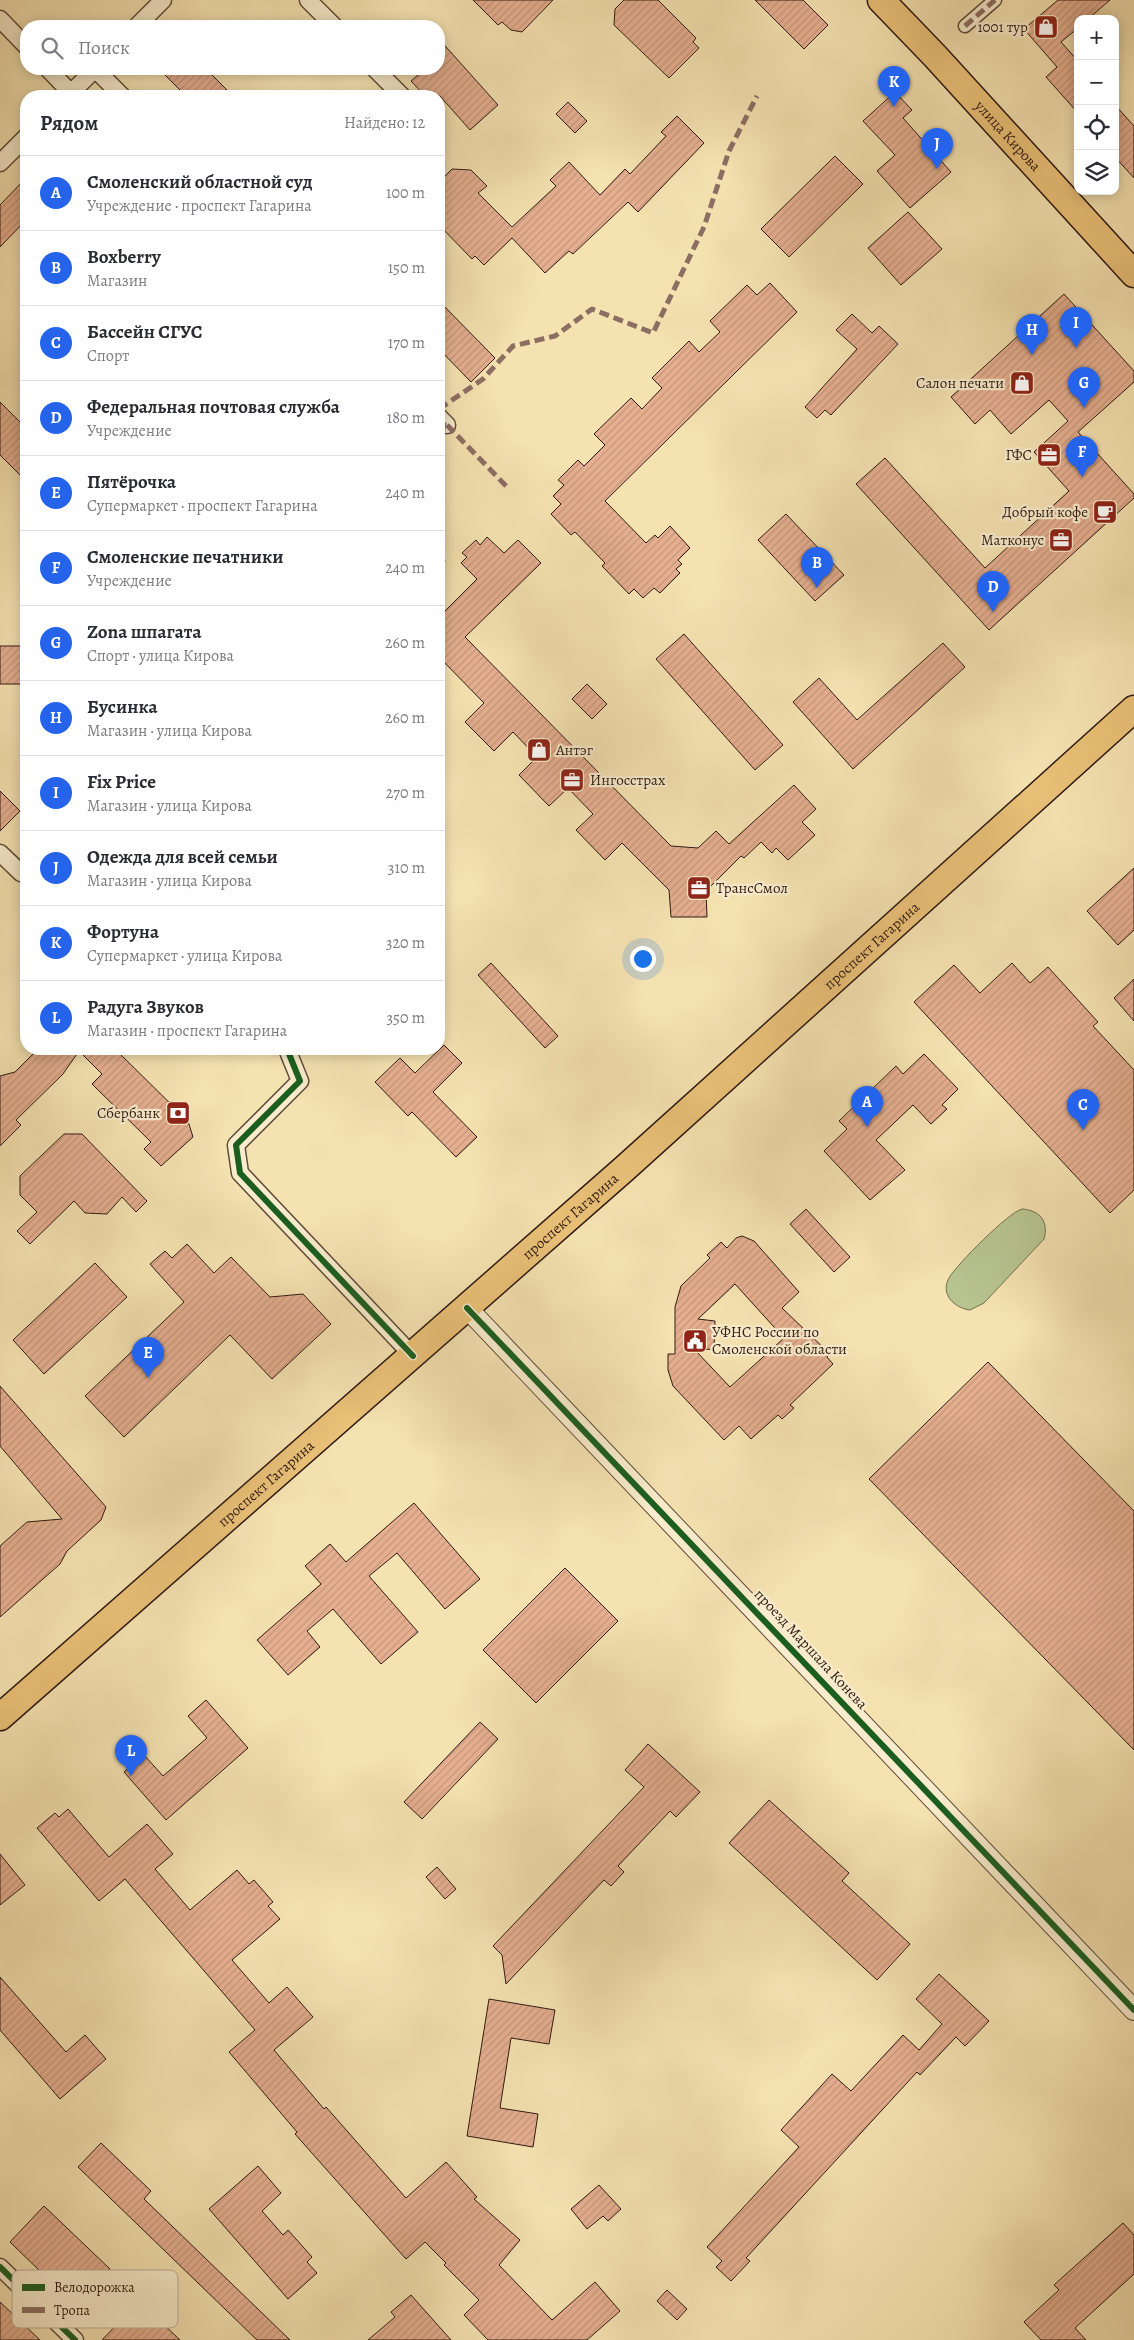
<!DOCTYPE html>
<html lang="ru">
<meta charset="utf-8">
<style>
body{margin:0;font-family:Alegreya,serif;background:#f7f7f7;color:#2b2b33}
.controls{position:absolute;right:15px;top:15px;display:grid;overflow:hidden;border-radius:10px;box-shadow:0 2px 12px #0003}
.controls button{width:45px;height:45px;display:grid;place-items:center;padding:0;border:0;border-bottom:1px solid #e1e1e2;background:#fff;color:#2b2b33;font:25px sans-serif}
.you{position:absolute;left:642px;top:958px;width:18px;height:18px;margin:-12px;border:4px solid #fff;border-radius:50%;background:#1a73e8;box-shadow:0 0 0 8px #1a73e833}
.badge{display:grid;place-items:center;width:32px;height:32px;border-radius:50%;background:#2563eb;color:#fff;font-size:16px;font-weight:700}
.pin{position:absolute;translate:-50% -41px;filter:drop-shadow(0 1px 2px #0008)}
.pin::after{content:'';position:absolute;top:26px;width:18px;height:15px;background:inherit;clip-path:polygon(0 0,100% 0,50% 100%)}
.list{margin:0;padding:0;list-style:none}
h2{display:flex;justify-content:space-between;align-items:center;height:65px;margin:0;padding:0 20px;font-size:21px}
h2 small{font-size:16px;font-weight:400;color:#7c7c81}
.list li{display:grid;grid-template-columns:32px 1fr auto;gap:15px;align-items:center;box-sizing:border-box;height:75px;padding:0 20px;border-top:1px solid #e1e1e2}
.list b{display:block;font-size:19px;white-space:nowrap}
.list p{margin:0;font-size:16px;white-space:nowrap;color:#7c7c81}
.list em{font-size:16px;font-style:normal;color:#7c7c81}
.icon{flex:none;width:28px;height:28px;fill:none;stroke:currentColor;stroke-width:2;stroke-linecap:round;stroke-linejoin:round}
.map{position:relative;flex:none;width:1134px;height:2340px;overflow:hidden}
.search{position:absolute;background:#fff;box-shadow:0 2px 12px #0003;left:20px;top:20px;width:425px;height:55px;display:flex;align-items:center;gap:12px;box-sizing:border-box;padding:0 18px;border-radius:20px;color:#7c7c81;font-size:19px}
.panel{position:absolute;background:#fff;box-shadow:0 2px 12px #0003;left:20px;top:90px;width:425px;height:965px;border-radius:20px}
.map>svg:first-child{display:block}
.pitch{fill:#b7c48f;stroke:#736f50}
.building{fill:url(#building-hatch);stroke:#2f1a12;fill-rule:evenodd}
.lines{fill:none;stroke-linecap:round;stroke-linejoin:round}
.pedestrian-casing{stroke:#604c3a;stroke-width:15}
.minor-casing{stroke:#604c3a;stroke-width:19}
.tertiary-casing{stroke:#604c3a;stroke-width:22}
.primary-casing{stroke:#2f1a12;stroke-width:29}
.pedestrian{stroke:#f8eccc;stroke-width:12}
.minor{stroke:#f8eccc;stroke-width:16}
.tertiary{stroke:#f8eccc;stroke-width:20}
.primary{stroke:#eac178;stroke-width:26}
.quiet{stroke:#8d6e63;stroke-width:5;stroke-dasharray:10 5;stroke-linecap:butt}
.cycleway-casing{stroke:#f8eccc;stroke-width:9}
.cycleway{stroke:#1b5e20;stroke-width:6}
.labels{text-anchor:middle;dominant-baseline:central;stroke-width:4.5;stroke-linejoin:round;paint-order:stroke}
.poi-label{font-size:15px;fill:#2f1a12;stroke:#f8eccc;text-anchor:end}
.street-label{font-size:15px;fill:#2f1a12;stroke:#f8eccc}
.key{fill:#f8eccc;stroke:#bcad94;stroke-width:1}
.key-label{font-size:14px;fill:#2f1a12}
</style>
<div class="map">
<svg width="1134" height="2340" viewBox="0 0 1134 2340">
<defs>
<pattern id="building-hatch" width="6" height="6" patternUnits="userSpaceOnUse" patternTransform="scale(1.25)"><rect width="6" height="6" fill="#e5af90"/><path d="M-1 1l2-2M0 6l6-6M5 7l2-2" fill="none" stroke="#c5967b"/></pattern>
</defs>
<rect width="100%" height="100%" fill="#f5e2b1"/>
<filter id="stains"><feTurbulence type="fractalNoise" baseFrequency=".004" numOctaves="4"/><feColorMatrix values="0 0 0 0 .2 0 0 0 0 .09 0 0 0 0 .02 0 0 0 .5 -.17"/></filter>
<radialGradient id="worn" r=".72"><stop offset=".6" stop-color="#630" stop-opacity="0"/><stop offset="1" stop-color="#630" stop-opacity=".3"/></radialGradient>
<path class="pitch" d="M1022,1209c18,1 27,13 22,30l-60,64 -14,7c-16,-2 -30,-16 -21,-32 8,-14 60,-66 73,-69z"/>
<g class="building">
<path d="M473,0h80l-31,32 -11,-2 -9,-8 -4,3z"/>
<path d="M624,0h34l38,38 -3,4 6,6 -30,30 -55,-53 1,-16z"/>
<path d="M755,0h48l25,25 -24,24z"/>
<path d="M1058,0h52l-22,19h-10v9l-17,14 17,19v52l-32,-36 11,-10 -33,-38z"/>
<path d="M439,39l59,66 -28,25 -30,-34h-15l-14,-15 14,-12h14z"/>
<path d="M159,69h47l27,27h-47z"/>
<path d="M895,92l17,18 -9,8 48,54 -41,36 -33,-37 18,-16 -32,-34z"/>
<path d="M568,102l19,19 -12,12 -19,-19z"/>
<path d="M1115,105l19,21v52l-19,-21z"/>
<path d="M677,116l27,27 -66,69 -10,-10 -55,52 -4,-3 -24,22 -33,-35 -28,27 -9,-9 -3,3 -33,-34v-43l13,-13 19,1 16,16 -9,7 34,34 44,-41 -6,-6 19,-18 31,33 25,-26 5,5 36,-38 -5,-4z"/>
<path d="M835,156l28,28 -74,73 -28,-28z"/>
<path d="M26,178v42l-26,27v-42z"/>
<path d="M908,212l34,37 -41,36 -33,-37z"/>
<path d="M770,283l27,29 -192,189 41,42 9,-8 3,3 12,-12 20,22 -12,12 4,4 -6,5 4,4 -20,20 -6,-5 -11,10 -9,-9 -5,5 -27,-28 3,-3 -30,-31 -4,3 -20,-21 10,-10 -8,-8 11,-11 -6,-5 20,-20 6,6 21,-21 -11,-11 37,-36 11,11 20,-21 -10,-10 37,-37 10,11 21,-20 -10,-11 37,-36 10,10z"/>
<path d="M1064,294l70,77v11l-56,50 56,62v4l-145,132 -133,-146 29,-26 100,110 84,-77 -35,-39 34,-31 -19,-21 -38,34 -21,-24 -15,14 -24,-27z"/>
<path d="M439,301l56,57 -24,24 -32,-33z"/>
<path d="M852,314l20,19 7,-7 19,18 -67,71 -6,-5 -8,8 -12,-11 52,-58 -21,-19z"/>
<path d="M0,402l26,26v53l-26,-26z"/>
<path d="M786,514l58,61 -29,26 -57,-61z"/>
<path d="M487,537l17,16 14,-13 23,23 -76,74 206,209 27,2 18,-17 13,13 65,-59 22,24 -14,13 13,13 -27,25 -12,-12 -4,5 -11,-11 -17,16 -3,-2 -35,35 1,26h-36l-2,-27 -47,-47 -17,17 -29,-30 17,-16 -25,-26 -19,18 -30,-31 18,-18 -24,-25 -19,19 -29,-29 19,-19 -45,-46v-40l38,-38 -16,-16 6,-6 -5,-4 14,-13 4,5z"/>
<path d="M684,634l99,111 -28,25 -99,-111z"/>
<path d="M943,643l22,24 -112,102 -60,-67 26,-24 38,42z"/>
<rect x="0" y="646" width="26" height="38"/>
<path d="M587,684l20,20 -15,15 -20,-20z"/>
<path d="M0,791l20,20 -20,20z"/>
<path d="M1134,868v62l-16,15 -31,-34z"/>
<path d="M491,963l67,73 -13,12 -67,-73z"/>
<path d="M1012,963l18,20 18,-16 50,55 -5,4 41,44v120l-24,23 -196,-211 40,-37 26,28z"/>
<path d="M1134,979v42l-20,-23z"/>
<path d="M444,1045l18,18 -29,29 44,45 -21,20 -44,-45 -4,4 -33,-34 25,-24 15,15z"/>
<path d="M38,1049h77l73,72 5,16 -32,29 -17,-17 7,-7 -59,-58 10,-10 -23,-23 -16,23 -47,46 5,5 -21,21v-70l15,-4z"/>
<path d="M924,1054l34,35 -16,16 5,4 -16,15 -18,-19 -37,35 29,30 -35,30 -46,-49 23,-22 -8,-8 57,-55 7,8z"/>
<path d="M64,1134h18l65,67 -11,11 -14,-15 -15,17 -22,-1 -11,-12 -44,43 -13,-13 20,-19 -17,-17v-19z"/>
<path d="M806,1209l44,48 -16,15 -44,-48z"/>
<path d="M742,1236l12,5 45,51 -17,16 48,46 -3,3 6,7 -43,41 4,3 -12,11 -4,-4 -27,24 -12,-13 -15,14 -51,-54 -5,-16v-16h7v-47l6,-21 29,-28 -3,-3 14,-13 6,6 9,-10zM735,1284l49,54 -54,49 -35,-37 19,-1 1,-28 -17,-2z"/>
<path d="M187,1244l27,29 17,-16 39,40 33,-3 28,30 -59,55 -42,-44 -106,102 -39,-41 99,-94 -34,-38 15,-13 7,7z"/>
<path d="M95,1263l32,34 -83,77 -31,-34z"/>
<path d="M988,1362l146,149v239l-265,-271z"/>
<path d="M0,1386l106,121 -5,13 -34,31 -7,13 -60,53v-71l27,-24 35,-3 -62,-73z"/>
<path d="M414,1503l66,76 -35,30 -48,-56 -28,23 49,56 -37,32 -48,-55 -26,22 13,16 -32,28 -31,-35 64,-56 -16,-18 25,-22 16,18z"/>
<path d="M565,1568l53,53 -82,82 -53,-53z"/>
<path d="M206,1700l42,48 -82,72 -42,-48 20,-17 19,21 44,-38 -19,-22z"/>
<path d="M480,1722l18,17 -76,80 -18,-17z"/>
<path d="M648,1744l52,48 -24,25 -6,-6 -52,55 6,6 -13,14 -7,-6 -98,104 -4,-29 -9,-9 151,-159 -19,-17z"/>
<path d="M769,1800l80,73 -7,8 68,63 -33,36 -148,-137z"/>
<path d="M68,1809l41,48 38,-33 26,30 -18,15 35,41 47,-40 12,14 5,-4 19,22 -5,4 12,13 -48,41 37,43 18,-16 26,30 -39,33 50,59 2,-2 80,91 40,-36 31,35 -3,2 46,41 -21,25 53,55 43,-38 25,29 -33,29h-99l-24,-25 15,-15 -35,-35 2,-2 -21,-21 -19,17 -111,-125 2,-2 -68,-80 26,-22 -130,-151 -26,22 -62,-73 18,-15 4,4z"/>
<path d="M0,1854l25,31 -25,20z"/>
<path d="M437,1867l19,22 -11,10 -19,-22z"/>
<path d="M939,1974l50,47 -24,25 -9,-9 -36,38 -3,-3 -171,186 4,3 -19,20 -15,-14 6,-6 -15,-14 92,-100 -18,-17 51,-56 19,17 52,-56 16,15 23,-26 -26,-25z"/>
<path d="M0,1977l66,75 19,-17 21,24 -46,40 -60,-69z"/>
<path d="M489,1999l66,11 -6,34 -38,-6 -11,70 38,6 -5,33 -66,-11z"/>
<path d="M101,2143l50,48 -7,8 146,141h-33l-179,-173z"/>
<path d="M258,2166l23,27 -19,18 21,24 5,-5 24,27 -5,5 10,11 -29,26 -79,-90z"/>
<path d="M599,2185l22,24 -13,12 -5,-5 -16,13 -16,-20z"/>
<path d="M44,2206l66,63 -35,36 -65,-63z"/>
<path d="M1123,2223l11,12v39l-59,54 11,12h-45l-17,-18 35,-32 -5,-5z"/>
<path d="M667,2290l20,19 -10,11 -20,-19z"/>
<path d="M411,2295l40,45h-83l27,-23 -4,-5z"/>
<path d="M139,2301l41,39h-78z"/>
<path d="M0,2302l40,38h-40z"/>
</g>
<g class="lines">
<defs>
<path id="pedestrian" d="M965,26l30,-26"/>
<g id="minor">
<path d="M308,0l26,26"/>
<path d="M0,19l26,27"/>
<path d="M137,26l26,-26"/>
<path d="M48,69l23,24"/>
<path d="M95,69l27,27"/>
<path d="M375,69l27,27"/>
<path d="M68,96l27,-27"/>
<path d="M0,163l26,-26"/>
<path d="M439,417l8,8"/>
<path d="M0,853l21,20 5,2"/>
<path d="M287,1049l13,32 -64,64 4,28 173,183"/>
<path d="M0,2267l75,73"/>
</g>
<path id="tertiary" d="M467,1308l667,702"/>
<g id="primary">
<path id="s1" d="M881,0l54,56 199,218"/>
<path id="s2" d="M0,1717l624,-548 510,-460"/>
</g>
</defs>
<use href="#pedestrian" class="pedestrian-casing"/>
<use href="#minor" class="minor-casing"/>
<use href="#tertiary" class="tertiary-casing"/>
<use href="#primary" class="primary-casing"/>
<use href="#pedestrian" class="pedestrian"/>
<use href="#minor" class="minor"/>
<use href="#tertiary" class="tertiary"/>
<use href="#primary" class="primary"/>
<g class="quiet">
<path d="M965,26l30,-26"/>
<path d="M439,409l44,-30 30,-33 42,-10 37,-27 61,24 51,-106 25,-76 28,-55"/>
<path d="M447,425l61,63"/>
<path d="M439,462l5,-40"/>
<path d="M439,530l4,31 -4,5"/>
</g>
<defs>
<g id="cycleway">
<path d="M287,1049l13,32 -64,64 4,28 173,183"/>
<path d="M467,1308l667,702"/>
<path d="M0,2267l75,73"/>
</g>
</defs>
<use href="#cycleway" class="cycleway-casing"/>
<use href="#cycleway" class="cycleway"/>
</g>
<defs>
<symbol id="shop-square" viewBox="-11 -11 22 22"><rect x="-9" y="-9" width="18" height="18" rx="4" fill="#8f2418" stroke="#f8eccc"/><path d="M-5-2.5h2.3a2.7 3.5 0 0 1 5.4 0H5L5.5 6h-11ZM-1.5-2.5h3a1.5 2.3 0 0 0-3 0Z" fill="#fff"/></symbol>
<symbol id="office-square" viewBox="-11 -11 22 22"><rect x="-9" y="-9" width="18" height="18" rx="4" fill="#8f2418" stroke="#f8eccc"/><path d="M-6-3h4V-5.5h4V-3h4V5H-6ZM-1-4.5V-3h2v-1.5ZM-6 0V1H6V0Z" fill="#fff"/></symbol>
<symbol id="cafe-square" viewBox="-11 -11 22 22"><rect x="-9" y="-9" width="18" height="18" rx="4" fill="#8f2418" stroke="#f8eccc"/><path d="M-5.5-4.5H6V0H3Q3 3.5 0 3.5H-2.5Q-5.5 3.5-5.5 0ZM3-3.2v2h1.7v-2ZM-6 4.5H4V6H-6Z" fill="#fff"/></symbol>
<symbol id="bank-square" viewBox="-11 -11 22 22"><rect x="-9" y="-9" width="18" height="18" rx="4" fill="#8f2418" stroke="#f8eccc"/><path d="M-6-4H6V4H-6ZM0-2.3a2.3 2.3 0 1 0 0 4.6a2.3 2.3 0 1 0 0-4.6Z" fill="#fff"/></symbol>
<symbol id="civic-square" viewBox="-11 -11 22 22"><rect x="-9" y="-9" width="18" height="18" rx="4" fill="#8f2418" stroke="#f8eccc"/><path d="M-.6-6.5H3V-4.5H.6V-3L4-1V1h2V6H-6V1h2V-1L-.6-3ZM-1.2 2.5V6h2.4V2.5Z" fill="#fff"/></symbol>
</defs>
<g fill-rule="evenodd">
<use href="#shop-square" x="1032" y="13" width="28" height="28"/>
<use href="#shop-square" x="1008" y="369" width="28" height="28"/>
<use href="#office-square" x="1035" y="441" width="28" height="28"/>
<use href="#cafe-square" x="1091" y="498" width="28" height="28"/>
<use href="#office-square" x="1047" y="526" width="28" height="28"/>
<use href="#shop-square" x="525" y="736" width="28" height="28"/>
<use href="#office-square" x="558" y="766" width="28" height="28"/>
<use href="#office-square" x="685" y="874" width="28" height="28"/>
<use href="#bank-square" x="164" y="1099" width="28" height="28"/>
<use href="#civic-square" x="681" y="1327" width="28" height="28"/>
</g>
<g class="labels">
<g class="poi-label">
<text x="1028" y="27">1001 тур</text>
<text x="1004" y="383">Салон печати</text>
<text x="1032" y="455">ГФС</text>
<text x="1088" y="512">Добрый кофе</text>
<text x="1044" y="540">Матконус</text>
<text x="556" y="750" text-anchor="start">Антэг</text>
<text x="590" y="780" text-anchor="start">Ингосстрах</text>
<text x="716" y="888" text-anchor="start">ТрансСмол</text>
<text x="160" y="1113">Сбербанк</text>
<text x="712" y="1332" text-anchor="start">УФНС России по<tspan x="712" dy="17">Смоленской области</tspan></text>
</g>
<g class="street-label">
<text stroke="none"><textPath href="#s1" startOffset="186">улица Кирова</textPath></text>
<text stroke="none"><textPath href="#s2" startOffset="1164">проспект Гагарина</textPath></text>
<text stroke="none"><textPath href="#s2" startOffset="759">проспект Гагарина</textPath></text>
<text stroke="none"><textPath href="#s2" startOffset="354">проспект Гагарина</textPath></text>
<text transform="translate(811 1649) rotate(47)">проезд Маршала Конева</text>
</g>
</g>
<rect x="12" y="2270" width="166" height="58" rx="8" class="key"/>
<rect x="22" y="2284" width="23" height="7" fill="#1b5e20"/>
<rect x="22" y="2307" width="23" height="6" fill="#8d6e63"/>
<g class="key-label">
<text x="54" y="2292">Велодорожка</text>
<text x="54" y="2315">Тропа</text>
</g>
<rect width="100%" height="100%" filter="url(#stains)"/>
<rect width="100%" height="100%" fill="url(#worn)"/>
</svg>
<div class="controls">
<button>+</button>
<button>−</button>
<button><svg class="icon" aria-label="locate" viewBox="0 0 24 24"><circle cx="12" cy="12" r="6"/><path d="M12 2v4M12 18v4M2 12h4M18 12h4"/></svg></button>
<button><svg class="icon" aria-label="layers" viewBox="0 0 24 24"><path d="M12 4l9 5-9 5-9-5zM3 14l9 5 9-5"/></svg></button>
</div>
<div class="you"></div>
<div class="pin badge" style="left:867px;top:1127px">A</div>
<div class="pin badge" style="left:817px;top:588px">B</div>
<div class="pin badge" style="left:1083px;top:1130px">C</div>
<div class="pin badge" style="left:993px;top:612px">D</div>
<div class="pin badge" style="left:148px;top:1378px">E</div>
<div class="pin badge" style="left:1082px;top:477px">F</div>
<div class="pin badge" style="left:1084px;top:408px">G</div>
<div class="pin badge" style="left:1032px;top:355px">H</div>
<div class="pin badge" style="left:1076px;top:348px">I</div>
<div class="pin badge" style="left:937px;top:169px">J</div>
<div class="pin badge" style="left:894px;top:107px">K</div>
<div class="pin badge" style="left:131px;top:1776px">L</div>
<div class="search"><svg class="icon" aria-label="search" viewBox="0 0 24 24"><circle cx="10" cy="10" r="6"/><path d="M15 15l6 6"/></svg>Поиск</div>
<section class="panel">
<h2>Рядом<small>Найдено: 12</small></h2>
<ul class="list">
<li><span class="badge">A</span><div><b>Смоленский областной суд</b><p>Учреждение · проспект Гагарина</p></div><em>100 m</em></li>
<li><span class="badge">B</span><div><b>Boxberry</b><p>Магазин</p></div><em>150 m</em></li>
<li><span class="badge">C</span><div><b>Бассейн СГУС</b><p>Спорт</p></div><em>170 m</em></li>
<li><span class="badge">D</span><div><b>Федеральная почтовая служба</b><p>Учреждение</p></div><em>180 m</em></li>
<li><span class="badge">E</span><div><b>Пятёрочка</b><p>Супермаркет · проспект Гагарина</p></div><em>240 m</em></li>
<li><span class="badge">F</span><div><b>Смоленские печатники</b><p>Учреждение</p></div><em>240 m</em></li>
<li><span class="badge">G</span><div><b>Zona шпагата</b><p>Спорт · улица Кирова</p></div><em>260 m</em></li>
<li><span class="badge">H</span><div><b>Бусинка</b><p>Магазин · улица Кирова</p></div><em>260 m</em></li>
<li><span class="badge">I</span><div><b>Fix Price</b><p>Магазин · улица Кирова</p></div><em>270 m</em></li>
<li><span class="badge">J</span><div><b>Одежда для всей семьи</b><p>Магазин · улица Кирова</p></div><em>310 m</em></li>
<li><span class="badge">K</span><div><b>Фортуна</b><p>Супермаркет · улица Кирова</p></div><em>320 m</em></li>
<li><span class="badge">L</span><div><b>Радуга Звуков</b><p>Магазин · проспект Гагарина</p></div><em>350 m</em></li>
</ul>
</section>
</div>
